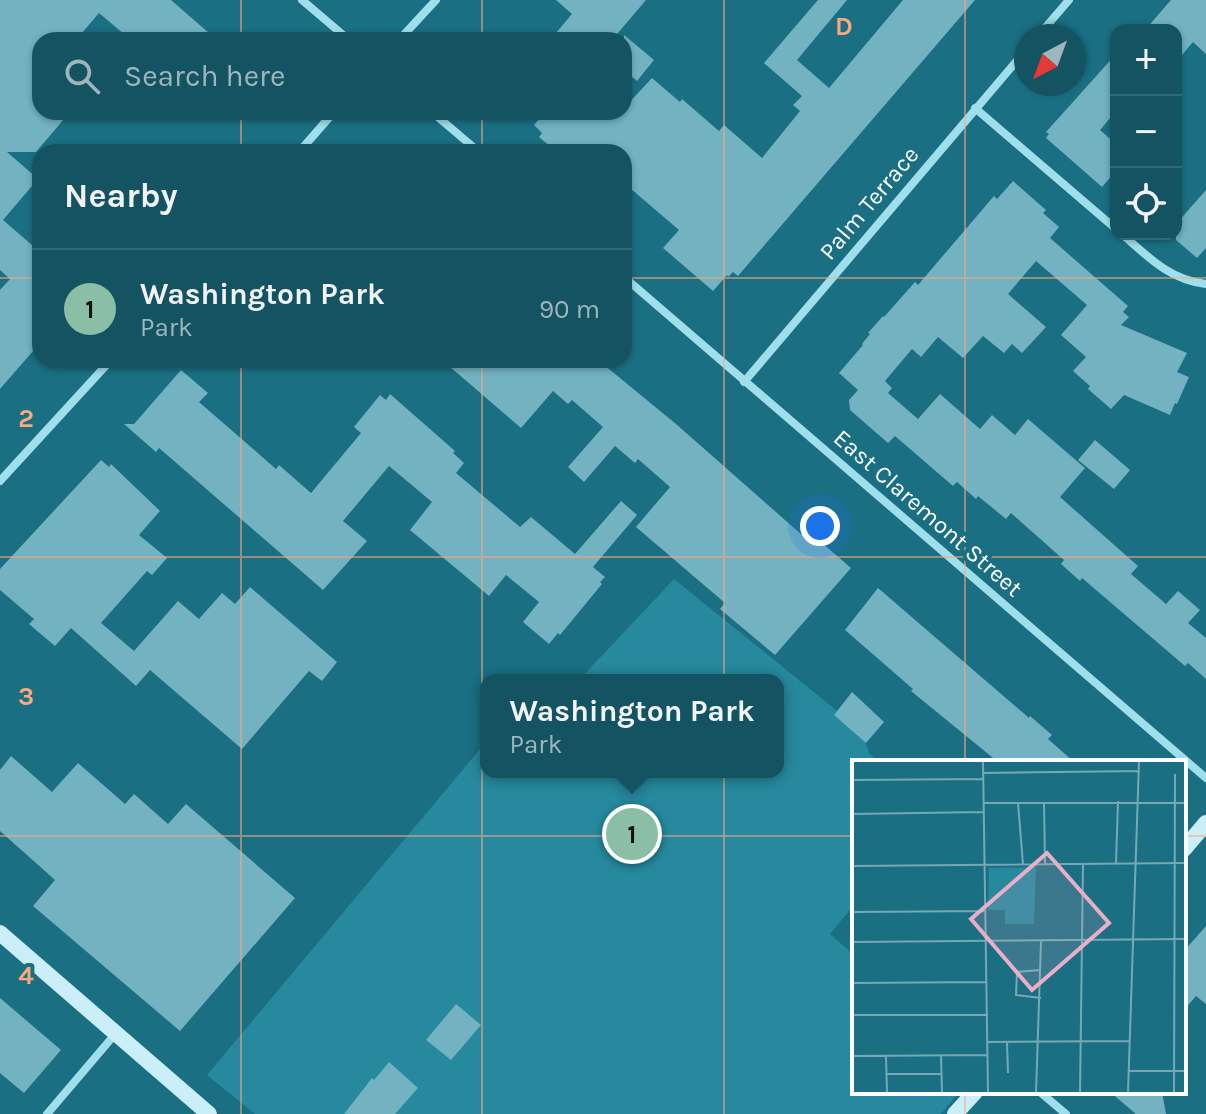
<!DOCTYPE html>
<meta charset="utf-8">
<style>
body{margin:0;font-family:Karla,sans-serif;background:#1d5968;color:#f1f3f6}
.controls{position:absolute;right:24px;top:24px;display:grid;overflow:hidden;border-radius:16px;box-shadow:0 2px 6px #0004}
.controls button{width:72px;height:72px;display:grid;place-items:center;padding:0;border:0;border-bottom:2px solid #336977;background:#145362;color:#f1f3f6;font:40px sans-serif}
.compass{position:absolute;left:1014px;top:24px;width:72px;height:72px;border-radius:50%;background:#145362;box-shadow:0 2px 6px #0004;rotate:221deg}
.you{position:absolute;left:820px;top:526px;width:28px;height:28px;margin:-20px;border:6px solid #fff;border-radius:50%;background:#1a73e8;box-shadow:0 0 0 12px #1a73e833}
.badge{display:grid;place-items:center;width:52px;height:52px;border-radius:50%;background:#8abfa5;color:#111;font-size:26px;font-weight:700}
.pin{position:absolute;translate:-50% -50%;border:4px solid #fff;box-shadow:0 2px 8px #0006}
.popup{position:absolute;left:480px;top:674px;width:304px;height:104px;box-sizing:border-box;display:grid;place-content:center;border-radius:16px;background:#145362;filter:drop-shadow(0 2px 6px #0005);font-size:26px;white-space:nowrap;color:#9db6be}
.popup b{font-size:30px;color:#f1f3f6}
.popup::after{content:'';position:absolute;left:50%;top:100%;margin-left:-16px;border:16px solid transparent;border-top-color:#145362}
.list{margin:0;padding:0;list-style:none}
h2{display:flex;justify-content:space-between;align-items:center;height:104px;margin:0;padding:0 32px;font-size:34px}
h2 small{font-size:26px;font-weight:400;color:#9db6be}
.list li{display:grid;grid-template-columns:52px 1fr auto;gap:24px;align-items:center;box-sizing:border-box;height:120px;padding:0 32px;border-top:2px solid #336977}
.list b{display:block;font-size:30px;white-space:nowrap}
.list p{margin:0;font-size:26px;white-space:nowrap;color:#9db6be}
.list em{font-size:26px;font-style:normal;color:#9db6be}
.icon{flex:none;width:44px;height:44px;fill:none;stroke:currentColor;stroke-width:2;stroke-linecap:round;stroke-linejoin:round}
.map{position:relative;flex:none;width:1206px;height:1114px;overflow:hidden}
.search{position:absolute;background:#145362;box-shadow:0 2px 6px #0004;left:32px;top:32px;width:600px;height:88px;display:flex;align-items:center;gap:20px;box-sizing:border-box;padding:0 28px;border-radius:24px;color:#9db6be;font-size:30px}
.panel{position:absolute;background:#145362;box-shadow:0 2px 6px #0004;left:32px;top:144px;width:600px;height:224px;border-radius:24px}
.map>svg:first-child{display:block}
.green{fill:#26899e}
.building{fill:#72b2c1}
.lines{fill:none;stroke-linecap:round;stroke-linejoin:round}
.street{stroke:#9fdeeb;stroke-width:8}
.secondary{stroke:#cbeff8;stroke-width:16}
.grid{fill:none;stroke:#fda87c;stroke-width:2;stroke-opacity:0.55}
.labels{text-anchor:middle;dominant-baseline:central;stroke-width:8;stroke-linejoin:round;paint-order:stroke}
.street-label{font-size:24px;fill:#fff;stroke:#1a6f83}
.inset-road{fill:none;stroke:#76a9b5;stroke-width:2}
.view{fill:#eaaec6;fill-opacity:0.15;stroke:#eaaec6;stroke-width:4}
.inset-edge{fill:none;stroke:#fff;stroke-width:4}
.grid-label{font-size:26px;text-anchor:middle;font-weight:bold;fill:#fda87c;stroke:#1a6f83;stroke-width:8;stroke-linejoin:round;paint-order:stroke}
</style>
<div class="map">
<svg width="1206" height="1114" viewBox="0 0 1206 1114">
<rect width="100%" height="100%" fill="#1a6f83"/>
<path class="green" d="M674,579l188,152 7,22 10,9h-25v143l-24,29 24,21v137h105l-18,22h-686l-48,-39 279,-333v30h292v-92h-199z"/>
<g class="building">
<path d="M0,0h171l46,40h-86l-32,-27 -23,27h-36v72h30l-34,40h-29l31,27 -35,41 37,32v91l-40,46v-99l10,-11 -10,-9z"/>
<path d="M556,0h90l-34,40h-62l22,-26z"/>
<path d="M818,0h29l-50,60 32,28 74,-88h72l-237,276 -5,-4 -5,5 -1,-2 -14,16 -50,-43 16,-18 -55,-47v-31h-67l-18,-15 3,-4 -8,-8 11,-13h79v-4l28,-30 28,24 2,-3 37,32 5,-6 38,33 38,-47 -7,-6 9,-9 -38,-33z"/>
<path d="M1171,0h35v54l-13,-12 -17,20v-32h-31z"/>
<path d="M624,35l30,25 -17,21 -13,-11z"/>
<path d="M1116,54v57l-16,19 16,14v27l-14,16 -56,-49 3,-4 -3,-2z"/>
<path d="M1013,181l33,29 -3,3 16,14 -9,11 78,68 -5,6 6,5 -8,8 66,28 -10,19 12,5 -12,27 -2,-1 -5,12 -46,-20 -13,14 -23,-20 2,-3 -17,-15 13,-14 -25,-22 26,-30 -51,-44 -28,33 38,33 -24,26 -10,-9 -8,9 -21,-17 -20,22 -25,-21 -17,20 -9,-8 -27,32 7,7 -4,5 30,26 22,-25 40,35 12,-14 23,20 13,-16 57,49 -25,29 78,69 -7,8 35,30 12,-13 22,19 -12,13 18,15v41l-18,-16 -3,3 -103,-88 -2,3 -19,-17 3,-4 -53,-47 -5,6 -28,-23 -2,3 -19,-17 -4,4 -58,-50 -7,7 -38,-33 -1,-10 9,-10 -19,-17 24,-28 -1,-1 8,-10 -2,-1 15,-17 1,1 31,-35 3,3 76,-89 3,3z"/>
<path d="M1206,190v58l-9,10 -21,-18v-16z"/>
<path d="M442,360h156l78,64 126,111 5,-5 44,38 -76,87 -55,-46 5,-6 -89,-76 34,-40 -32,-28 -3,4 -20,-17 -31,36 -16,-15 35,-40 -31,-27 -4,4 -15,-13 -32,37z"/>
<path d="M181,370l27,23 -9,9 77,67 3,-4 32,28 50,-60 -7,-6 26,-32 6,5 4,-6 65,57 -2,2 11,10 -8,10 64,54 11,-10 44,37 46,-53 16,14 -44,52 12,10 -5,5 2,2 -42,51 -2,-2 -9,11 -26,-22 16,-20 -33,-27 -17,21 -79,-66 22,-28 -43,-36 -46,55 24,20 -44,49 -164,-142 -3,4 -32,-28h10z"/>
<path d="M1095,440l35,30 -16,19 -36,-29z"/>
<path d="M101,460l8,7 2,-3 49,47 -21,24 28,23 -15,17 -5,-4 -46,52 33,28 44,-50 21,18 23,-26 13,11 15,-17 87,75 -15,19 -13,-10 -67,78 -92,-79 -14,16 -65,-58 -16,18 -26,-22 5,-5 -34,-29v-21z"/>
<path d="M878,588l151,130 1,-2 22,19 -4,4 26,23h-76l-87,-71 2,-2 -68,-59z"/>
<path d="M852,692l32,30 -18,21 -32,-28z"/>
<path d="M11,756l41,36 26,-29 47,41 9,-10 34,30 18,-20 109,94 -115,133 -147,-125 22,-26 -55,-49v-61z"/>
<path d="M1206,926v78l-10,-8 -12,14v-59z"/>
<path d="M0,998l61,52 -37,43 -24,-20z"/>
<path d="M456,1004l25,21 -30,35 -25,-20z"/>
<path d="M389,1062l29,26 -23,26h-51l28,-36 2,2z"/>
<path d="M1110,1092h52l4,22h-30z"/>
</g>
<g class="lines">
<g class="street">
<path d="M302,0l47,40"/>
<path d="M1038,36l31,-36"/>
<path d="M399,40l37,-40"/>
<path d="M975,108l141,121"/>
<path d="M432,112l47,40"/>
<path d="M299,152l35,-40"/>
<path d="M1122,234c26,23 48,46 84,50"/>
<path d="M624,277l582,501"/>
<path d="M744,382l282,-332"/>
<path d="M0,481l111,-121"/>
<path d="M1040,1092l26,22"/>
<path d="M47,1114l69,-81"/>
</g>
<g class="secondary">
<path d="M1184,849l22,-26"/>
<path d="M0,933l209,181"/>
<path d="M955,1114l20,-22"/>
</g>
</g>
<path class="grid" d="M241,0v40M482,0v40M724,0v1114M965,0v762M241,112v40M482,112v40M0,278h40M624,278h582M241,360v754M482,360v754M0,557h1206M0,836h854M1184,836h22M965,1092v22"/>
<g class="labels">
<g class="street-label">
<text transform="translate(869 203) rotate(-50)">Palm Terrace</text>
<text transform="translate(928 513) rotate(41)">East Claremont Street</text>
</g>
</g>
<g transform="translate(852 760)">
<rect width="334" height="334" fill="#1a6f83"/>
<path d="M184,107l-2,57h-29v-14h-17l1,-42z" fill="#26899e"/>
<path class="inset-road" d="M131,1l5,332M131,13l156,-2M0,20l131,-1M131,43h203M166,43l5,61M192,43l1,61M0,54l131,-2M264,103l2,-62M0,106l334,-3M0,152l134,-1M0,182l334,-3M188,210l-23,2 -1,23 25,3M0,223l135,-1M0,255h136M136,282l141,-1M155,282l1,31M0,296l136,-1M34,296l1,37M89,296l1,37M276,311h58M34,314h56M184,333l5,-152M228,333l3,-229M276,333l11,-332M322,333l1,-319"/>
<path class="view" d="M195,93l62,70 -77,67 -61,-71z"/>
<rect width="334" height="334" class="inset-edge"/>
</g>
<g class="grid-label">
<text x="844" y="35">D</text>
<text x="26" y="427">2</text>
<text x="26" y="705">3</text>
<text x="26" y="984">4</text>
</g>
</svg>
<div class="controls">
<button>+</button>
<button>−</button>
<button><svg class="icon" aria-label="locate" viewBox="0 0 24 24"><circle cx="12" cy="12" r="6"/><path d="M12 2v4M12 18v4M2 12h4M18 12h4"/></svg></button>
</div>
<svg class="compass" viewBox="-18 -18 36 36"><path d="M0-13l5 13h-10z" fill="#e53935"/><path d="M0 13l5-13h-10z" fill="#9db6be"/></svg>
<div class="you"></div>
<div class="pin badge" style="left:632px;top:834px">1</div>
<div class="popup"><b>Washington Park</b>Park</div>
<div class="search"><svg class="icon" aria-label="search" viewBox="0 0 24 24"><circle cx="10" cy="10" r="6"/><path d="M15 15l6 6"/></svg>Search here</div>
<section class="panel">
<h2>Nearby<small></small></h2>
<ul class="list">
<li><span class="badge">1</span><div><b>Washington Park</b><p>Park</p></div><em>90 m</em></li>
</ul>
</section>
</div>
